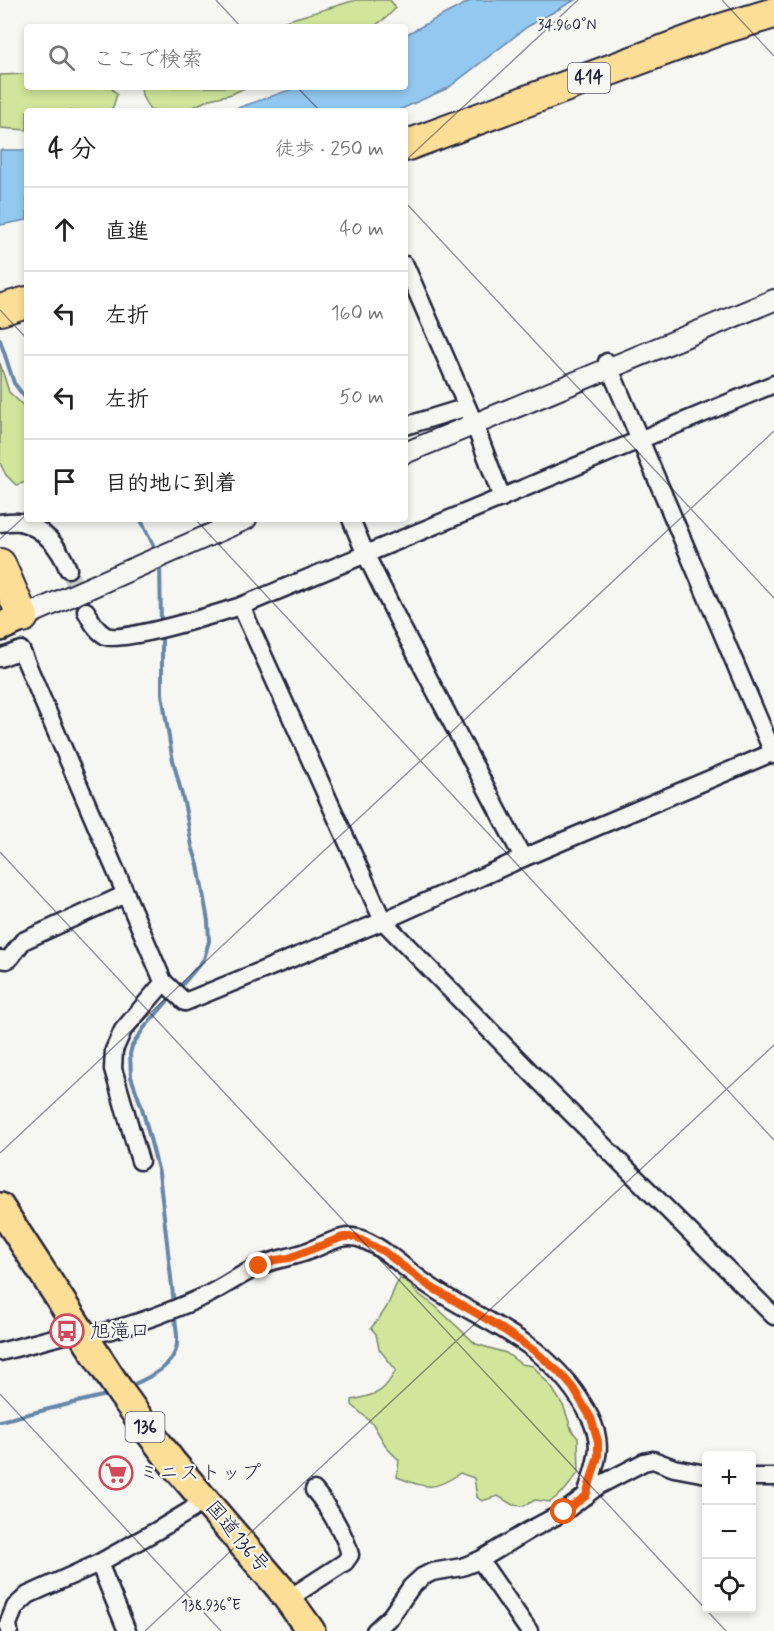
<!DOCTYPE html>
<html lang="ja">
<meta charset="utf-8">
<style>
body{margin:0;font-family:Mynerve,"Klee One",sans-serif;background:#f2f2f2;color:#222}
.controls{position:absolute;right:18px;bottom:18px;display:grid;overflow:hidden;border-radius:6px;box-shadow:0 3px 9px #0003}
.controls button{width:54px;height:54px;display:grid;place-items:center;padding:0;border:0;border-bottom:2px solid #e0e0e0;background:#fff;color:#222;font:30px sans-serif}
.stop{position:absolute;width:18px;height:18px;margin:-14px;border:4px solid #ea580c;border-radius:50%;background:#fff}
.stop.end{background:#ea580c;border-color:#fff;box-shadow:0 2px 6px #0008}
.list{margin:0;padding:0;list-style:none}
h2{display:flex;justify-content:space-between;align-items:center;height:78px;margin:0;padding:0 24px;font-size:26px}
h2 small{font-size:20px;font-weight:400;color:#767676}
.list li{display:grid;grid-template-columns:39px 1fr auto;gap:18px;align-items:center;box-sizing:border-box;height:84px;padding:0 24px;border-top:2px solid #e0e0e0}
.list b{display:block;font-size:22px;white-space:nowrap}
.list em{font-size:20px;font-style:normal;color:#767676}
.icon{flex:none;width:33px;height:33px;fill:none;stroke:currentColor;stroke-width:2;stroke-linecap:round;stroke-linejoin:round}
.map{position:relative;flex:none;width:774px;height:1631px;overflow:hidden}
.search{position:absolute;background:#fff;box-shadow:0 3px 9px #0003;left:24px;top:24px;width:384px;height:66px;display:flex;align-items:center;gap:15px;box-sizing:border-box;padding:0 21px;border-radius:6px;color:#767676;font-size:22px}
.panel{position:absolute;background:#fff;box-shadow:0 3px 9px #0003;left:24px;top:108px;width:384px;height:414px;border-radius:6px}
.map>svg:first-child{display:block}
.green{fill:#d1e69b;stroke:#7a846b;stroke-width:1.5}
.water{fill:#93c9f1;stroke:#6686a8;stroke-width:1.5}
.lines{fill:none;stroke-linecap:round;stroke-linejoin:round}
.stream{stroke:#6686a8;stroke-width:4}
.minor-tunnel{stroke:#cccccd;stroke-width:16;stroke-dasharray:16 8;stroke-linecap:butt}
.minor-casing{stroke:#22223b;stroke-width:21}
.tertiary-casing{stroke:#22223b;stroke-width:24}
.trunk-casing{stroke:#22223b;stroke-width:32}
.motorway-casing{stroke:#22223b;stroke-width:34}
.minor{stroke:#f6f6f2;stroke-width:16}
.tertiary{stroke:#f6f6f2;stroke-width:20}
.trunk{stroke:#fdde96;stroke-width:27}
.motorway{stroke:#fdde96;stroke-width:30}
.route{stroke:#ea580c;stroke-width:8}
.ticks{fill:none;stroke:#22223b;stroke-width:1.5;stroke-opacity:0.45}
.labels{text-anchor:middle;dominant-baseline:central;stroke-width:4.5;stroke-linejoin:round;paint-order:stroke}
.shield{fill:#f6f6f2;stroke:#626272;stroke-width:1.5}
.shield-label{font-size:18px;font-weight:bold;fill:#22223b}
.poi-label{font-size:20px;fill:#22223b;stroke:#f6f6f2;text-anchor:start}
.street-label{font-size:20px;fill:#22223b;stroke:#f6f6f2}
.ticks-label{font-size:15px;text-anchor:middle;fill:#22223b;stroke:#f6f6f2;stroke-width:4.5;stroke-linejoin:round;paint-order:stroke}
</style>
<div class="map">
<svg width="774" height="1631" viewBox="0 0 774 1631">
<rect width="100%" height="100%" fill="#f6f6f2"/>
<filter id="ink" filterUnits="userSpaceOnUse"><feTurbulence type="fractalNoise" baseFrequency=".0167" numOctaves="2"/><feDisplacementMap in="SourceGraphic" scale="12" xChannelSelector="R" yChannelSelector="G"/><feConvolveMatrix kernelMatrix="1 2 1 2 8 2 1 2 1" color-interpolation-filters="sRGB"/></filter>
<g filter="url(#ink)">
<g class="green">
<path d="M356,0h34l6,8 -9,9 -14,10h-108z"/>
<path d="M27,74v13h83l7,7 -4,13 -4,4h-82v19l-27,-2v-53z"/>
<path d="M141,87h105l-14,7 -22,5 -25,12 -35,-1 -8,-14z"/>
<path d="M0,363l9,29 18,17v73l-11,3 -10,-10 -6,-12z"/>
<path d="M400,1279l7,2 10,12 18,13 41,38 30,9 15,11 12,2 19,22 12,19 8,24 6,7 1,34 -14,18 -15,12 -15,-2 -11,6 -11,-1 -15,-9 -16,5 -5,-4 -3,-19 -14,-5c-26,19 -34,15 -63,4l2,-17 -12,-12 -14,-24 -21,-19v-5c25,-6 31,-6 44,-30l-17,-21 -3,-15 -5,-6c7,-8 14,-16 18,-26 4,-8 5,-16 11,-23z"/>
</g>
<g class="water">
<path d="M472,0h103l-48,27 -79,61 -51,23h-168l69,-24h107v-52z"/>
<path d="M0,150h27v70l-27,5z"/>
</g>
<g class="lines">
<g class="stream">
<path d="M0,340l14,43 13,17"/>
<path d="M139,519l3,3 15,31"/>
<path d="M160,562l1,62"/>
<path d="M162,634v60l10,62 13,51 7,39 6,19 10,56 1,20 -5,18 -26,31"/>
<path d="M173,995l-29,33 -12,18 -2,8 1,23 11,31 17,65 15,131"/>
<path d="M128,1387c18,-8 47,-20 49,-43 1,-10 -2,-20 -2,-29"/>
<path d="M0,1421l110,-27"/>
</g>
<path class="minor-tunnel" d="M68,569l18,42"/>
<defs>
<g id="minor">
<path d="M405,265l67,153 30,80"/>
<path d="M607,362l167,393"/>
<path d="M405,426l62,-19"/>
<path d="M351,519l15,36 33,67 124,236"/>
<path d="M0,523c7,-1 14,-2 20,-1 24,6 40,26 48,47"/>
<path d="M241,606l142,315 167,171 224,224"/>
<path d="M86,611c5,9 10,20 20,25 17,7 113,-23 135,-30l533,-222"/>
<path d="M0,658l21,-8 142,331 22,21 198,-81 140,-63 251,-106"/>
<path d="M0,959l6,1 4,-2 13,-17 103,-47"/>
<path d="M140,1161l-27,-92 1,-19 9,-20 41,-48"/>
<path d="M84,1336c41,-7 83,-23 121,-40 19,-9 36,-22 56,-31 15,-6 32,-8 47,-14 12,-4 23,-11 34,-13 7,-2 15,-1 22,2 25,11 44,32 67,47 34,23 72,39 105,64 23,19 41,40 54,66 16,32 4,48 -4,79"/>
<path d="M0,1352l80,-21"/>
<path d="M752,1477h22"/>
<path d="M480,1560l49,71"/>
<path d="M99,1563l28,68"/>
<path d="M288,1599l57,-37 5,-7c-4,-19 -23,-50 -36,-65"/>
<path d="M9,1631l-1,-7 7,-17 13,-12 71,-32 59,-33 33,-20 12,-12"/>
<path d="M375,1631l16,-15 20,-29 11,-10 10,-5 30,-5 18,-7 48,-29 36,-19 34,-26 46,-24 9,-2 21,8 32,6"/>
</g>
<g id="tertiary">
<path d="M405,453l369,-153"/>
<path d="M23,617l223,-98"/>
</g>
<g id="trunk">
<path d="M0,627l23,-10"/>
<path d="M0,1207l121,186 26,36 25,33 108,126 31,43"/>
</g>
<g id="motorway">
<path d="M405,146l316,-117 53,-16"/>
<path d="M0,310l27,-8"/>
<path d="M0,564l23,53"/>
</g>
</defs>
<use href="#minor" class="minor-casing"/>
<use href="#tertiary" class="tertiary-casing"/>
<use href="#trunk" class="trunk-casing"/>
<use href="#motorway" class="motorway-casing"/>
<use href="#minor" class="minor"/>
<use href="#tertiary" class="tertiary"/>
<use href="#trunk" class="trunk"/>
<use href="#motorway" class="motorway"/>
</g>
</g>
<g class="lines" filter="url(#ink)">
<path class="route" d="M259,1266l16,-6 14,-2 54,-21h12l28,14 46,35 66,38 41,28 25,22 12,14 18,30 7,23v15l-12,40 -22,16"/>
</g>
<path class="ticks" d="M216,0l25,27M722,0l52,56M297,87l23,24M405,161l173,-161M405,202l369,396M0,310l27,29M195,519l579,621M0,539l27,-25M0,852l726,779M0,1153l774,-722M0,1394l221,237M145,1631l629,-586"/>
<defs>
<symbol id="bus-ring" viewBox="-11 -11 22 22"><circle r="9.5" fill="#f6f6f2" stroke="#d1495b" stroke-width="1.5"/><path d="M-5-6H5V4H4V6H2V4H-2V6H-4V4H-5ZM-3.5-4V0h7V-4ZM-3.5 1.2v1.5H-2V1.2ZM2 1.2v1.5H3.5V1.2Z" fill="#d1495b"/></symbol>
<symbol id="supermarket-ring" viewBox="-11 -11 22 22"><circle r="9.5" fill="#f6f6f2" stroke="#d1495b" stroke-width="1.5"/><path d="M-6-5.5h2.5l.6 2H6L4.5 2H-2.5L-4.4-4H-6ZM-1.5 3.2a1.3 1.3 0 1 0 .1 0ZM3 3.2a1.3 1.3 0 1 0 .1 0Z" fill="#d1495b"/></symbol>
</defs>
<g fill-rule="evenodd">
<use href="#bus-ring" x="48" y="1312" width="38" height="38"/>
<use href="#supermarket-ring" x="97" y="1454" width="38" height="38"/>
</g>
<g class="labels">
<g class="shield">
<rect x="568" y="63" width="42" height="30" rx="4.5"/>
<rect x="125.5" y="1412" width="39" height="30" rx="4.5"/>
</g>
<g class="shield-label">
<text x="589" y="78">414</text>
<text x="145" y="1427">136</text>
</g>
<g class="poi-label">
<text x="90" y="1331">旭滝口</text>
<text x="139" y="1473">ミニストップ</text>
</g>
<g class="street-label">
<text transform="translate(237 1537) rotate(50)">国道136号</text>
</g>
</g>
<g class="ticks-label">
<text x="567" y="30">34.960°N</text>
<text x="211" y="1610">138.936°E</text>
</g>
</svg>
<div class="controls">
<button>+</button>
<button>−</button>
<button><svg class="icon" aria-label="locate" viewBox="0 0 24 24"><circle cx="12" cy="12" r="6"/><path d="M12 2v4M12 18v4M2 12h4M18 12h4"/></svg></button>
</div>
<div class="stop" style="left:564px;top:1512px"></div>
<div class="stop end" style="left:259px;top:1266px"></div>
<div class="search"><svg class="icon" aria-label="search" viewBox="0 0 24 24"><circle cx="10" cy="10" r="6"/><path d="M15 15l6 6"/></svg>ここで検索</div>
<section class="panel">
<h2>4 分<small>徒歩 · 250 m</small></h2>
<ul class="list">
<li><svg class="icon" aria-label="ahead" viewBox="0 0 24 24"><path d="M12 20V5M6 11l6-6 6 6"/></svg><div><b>直進</b></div><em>40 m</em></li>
<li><svg class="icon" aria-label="left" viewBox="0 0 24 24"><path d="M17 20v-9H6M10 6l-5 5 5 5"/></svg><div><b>左折</b></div><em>160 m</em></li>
<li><svg class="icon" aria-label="left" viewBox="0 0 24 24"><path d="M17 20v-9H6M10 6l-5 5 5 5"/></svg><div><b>左折</b></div><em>50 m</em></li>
<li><svg class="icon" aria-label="arrive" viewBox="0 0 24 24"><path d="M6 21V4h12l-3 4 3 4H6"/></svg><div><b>目的地に到着</b></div></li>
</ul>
</section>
</div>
